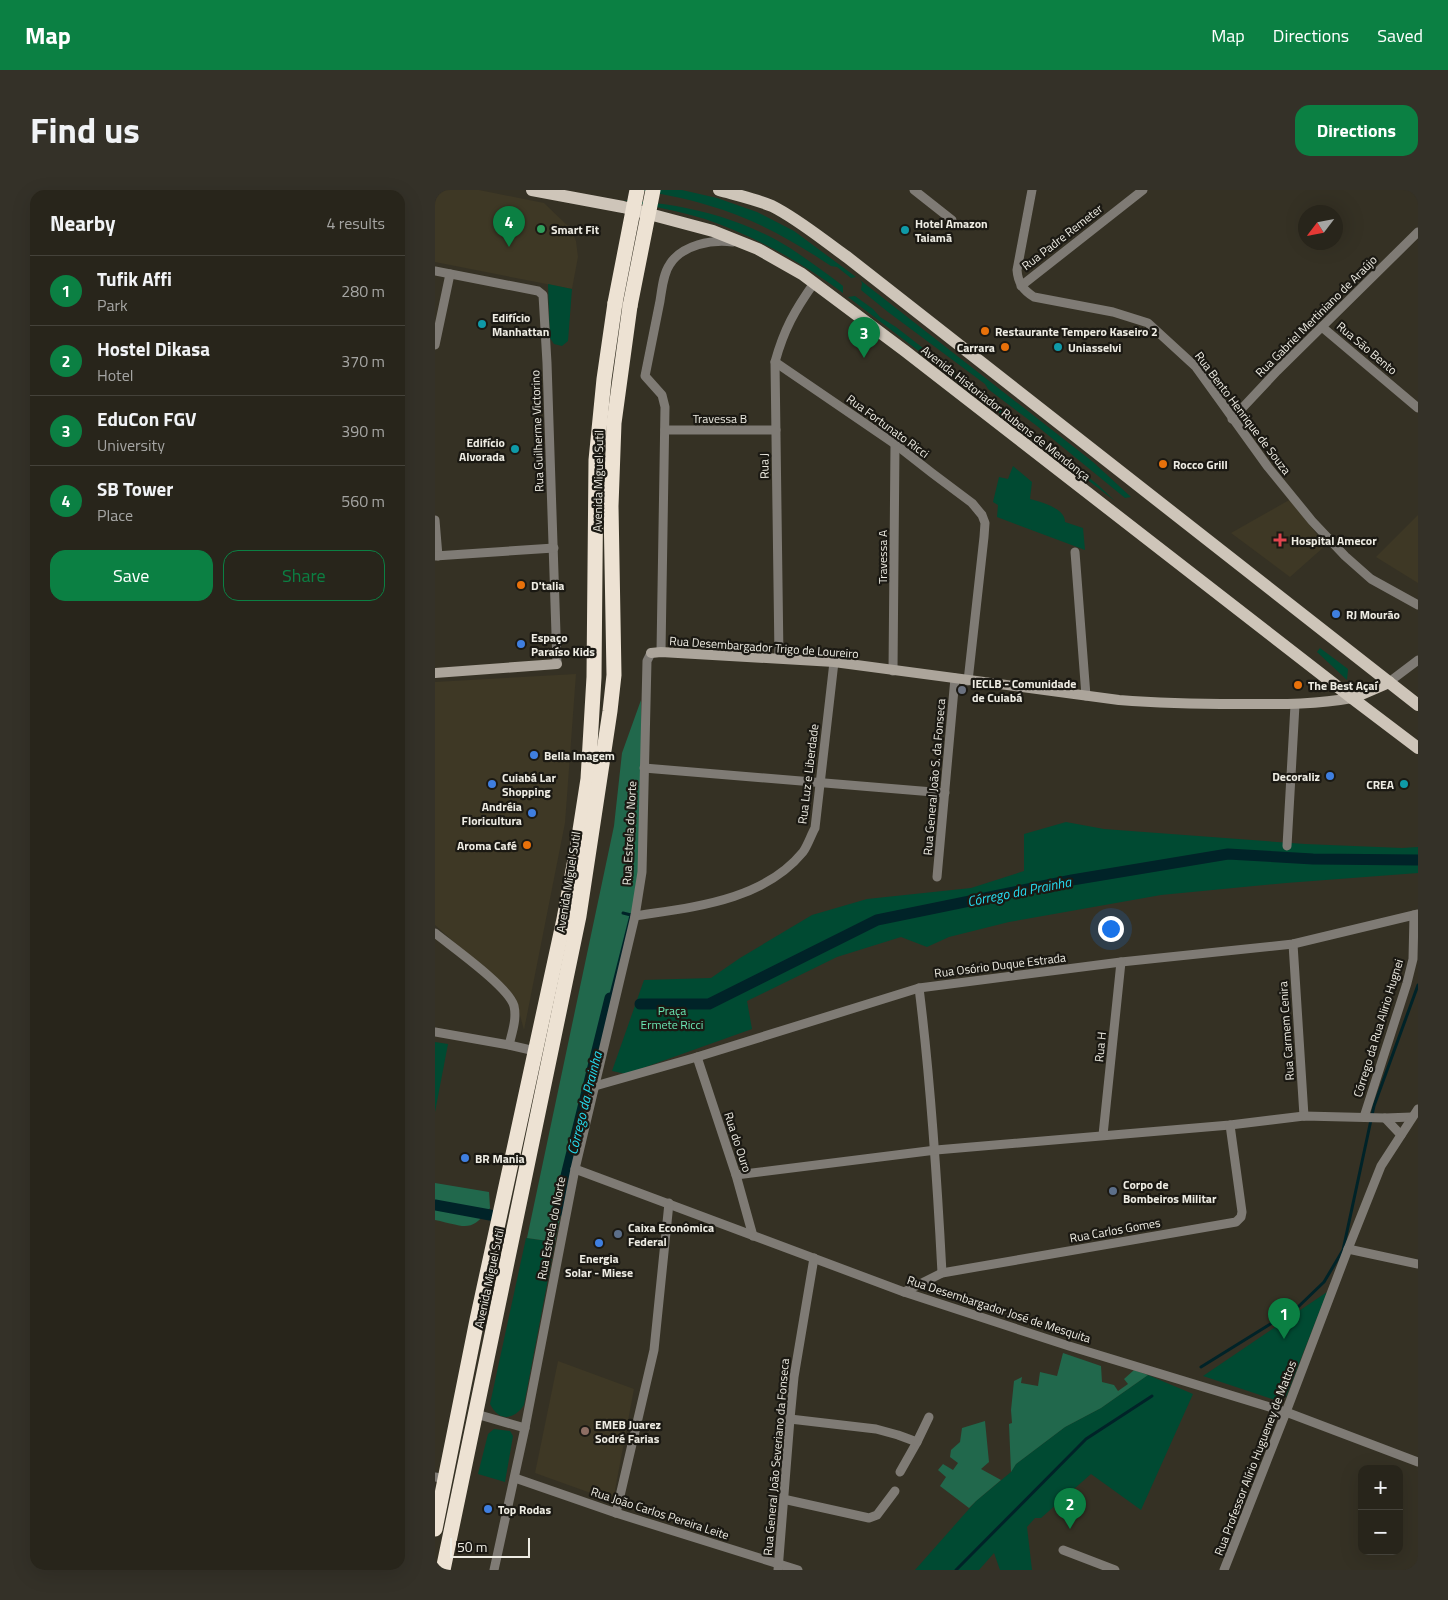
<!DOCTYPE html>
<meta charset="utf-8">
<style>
body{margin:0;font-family:"Titillium Web",sans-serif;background:#343128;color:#f1f3f6}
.controls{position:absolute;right:15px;bottom:15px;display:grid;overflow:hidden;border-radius:10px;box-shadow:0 5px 20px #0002}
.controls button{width:45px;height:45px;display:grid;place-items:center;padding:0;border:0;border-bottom:1px solid #44423a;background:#28251b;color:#f1f3f6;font:25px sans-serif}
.compass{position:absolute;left:863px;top:15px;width:45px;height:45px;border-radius:50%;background:#28251b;box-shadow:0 5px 20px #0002;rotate:238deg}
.scale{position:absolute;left:15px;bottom:12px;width:80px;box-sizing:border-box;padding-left:5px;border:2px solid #eeece3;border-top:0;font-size:14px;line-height:18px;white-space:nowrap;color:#eeece3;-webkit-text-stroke:4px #1b1913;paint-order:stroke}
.you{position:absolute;left:675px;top:738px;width:18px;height:18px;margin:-12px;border:4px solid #fff;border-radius:50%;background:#1a73e8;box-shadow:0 0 0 8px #1a73e833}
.badge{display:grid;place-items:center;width:32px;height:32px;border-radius:50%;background:#0b8043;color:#fff;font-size:16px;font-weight:700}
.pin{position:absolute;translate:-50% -41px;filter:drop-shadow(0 1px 2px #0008)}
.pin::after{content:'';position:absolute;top:26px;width:18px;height:15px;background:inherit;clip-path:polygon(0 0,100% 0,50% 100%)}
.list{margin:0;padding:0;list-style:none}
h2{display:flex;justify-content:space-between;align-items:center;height:65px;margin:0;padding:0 20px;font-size:21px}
h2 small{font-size:16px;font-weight:400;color:#a5a5a3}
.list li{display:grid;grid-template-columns:32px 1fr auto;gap:15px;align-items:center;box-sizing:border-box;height:70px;padding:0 20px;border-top:1px solid #44423a}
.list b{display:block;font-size:19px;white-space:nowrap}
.list p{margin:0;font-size:16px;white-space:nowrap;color:#a5a5a3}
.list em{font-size:16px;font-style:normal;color:#a5a5a3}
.actions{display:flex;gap:10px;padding:15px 20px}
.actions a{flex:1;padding:11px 0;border:1px solid #0b8043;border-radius:15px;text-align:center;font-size:18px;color:#0b8043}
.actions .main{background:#0b8043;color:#fff}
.map{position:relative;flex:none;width:983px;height:1380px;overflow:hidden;border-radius:15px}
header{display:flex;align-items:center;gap:30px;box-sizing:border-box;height:70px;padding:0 25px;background:#0b8043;color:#fff}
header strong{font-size:24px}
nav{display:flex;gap:28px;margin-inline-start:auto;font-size:18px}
.intro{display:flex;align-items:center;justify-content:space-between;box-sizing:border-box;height:120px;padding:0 30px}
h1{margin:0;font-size:35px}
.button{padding:12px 22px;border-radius:15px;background:#0b8043;color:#fff;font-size:18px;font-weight:700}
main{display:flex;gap:30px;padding:0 30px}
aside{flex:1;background:#28251b;border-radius:15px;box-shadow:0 5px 20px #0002}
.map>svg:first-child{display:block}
.built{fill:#3e3825}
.green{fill:#004a32}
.forest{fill:#21684c}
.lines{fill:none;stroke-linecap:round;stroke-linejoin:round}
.stream{stroke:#002328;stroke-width:3}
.canal{stroke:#002328;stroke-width:11}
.street{stroke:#7f7b75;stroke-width:9}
.secondary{stroke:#aca59b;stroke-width:10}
.primary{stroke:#cec5b9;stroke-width:12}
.highway{stroke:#ede2d3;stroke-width:15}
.highway-bridge{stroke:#ede2d3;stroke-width:15}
.leisure-dot{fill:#2e9e5b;stroke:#1b1913;stroke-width:2}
.culture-dot{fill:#0f9aa8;stroke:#1b1913;stroke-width:2}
.food-dot{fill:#e8710a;stroke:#1b1913;stroke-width:2}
.health-dot{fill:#e0444e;stroke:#1b1913;stroke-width:2}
.shop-dot{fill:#3f7fe0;stroke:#1b1913;stroke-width:2}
.worship-dot{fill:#6b7280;stroke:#1b1913;stroke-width:2}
.service-dot{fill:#5c6f8a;stroke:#1b1913;stroke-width:2}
.education-dot{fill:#8d6e63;stroke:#1b1913;stroke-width:2}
.labels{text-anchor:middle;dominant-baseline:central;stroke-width:4.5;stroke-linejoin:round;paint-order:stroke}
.poi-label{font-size:12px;font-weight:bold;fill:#eeece3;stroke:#1b1913;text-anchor:start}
.street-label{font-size:12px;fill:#eeece3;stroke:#1b1913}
.park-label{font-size:12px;fill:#6ce9b5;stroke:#1b1913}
.water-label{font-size:14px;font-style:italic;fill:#25dbef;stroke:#1b1913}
</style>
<header>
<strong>Map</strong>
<nav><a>Map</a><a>Directions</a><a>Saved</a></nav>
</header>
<div class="intro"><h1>Find us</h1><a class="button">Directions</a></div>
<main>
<aside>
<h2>Nearby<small>4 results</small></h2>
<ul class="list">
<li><span class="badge">1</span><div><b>Tufik Affi</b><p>Park</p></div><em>280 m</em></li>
<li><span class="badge">2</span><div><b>Hostel Dikasa</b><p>Hotel</p></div><em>370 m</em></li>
<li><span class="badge">3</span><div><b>EduCon FGV</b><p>University</p></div><em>390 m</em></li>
<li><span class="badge">4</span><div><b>SB Tower</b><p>Place</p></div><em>560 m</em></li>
</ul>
<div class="actions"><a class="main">Save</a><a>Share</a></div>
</aside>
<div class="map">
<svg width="983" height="1380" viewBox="0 0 983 1380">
<rect width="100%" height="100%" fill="#353124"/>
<g class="built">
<path d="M0,0h44l65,13 27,26 5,12 2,16 -6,32 -137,-27z"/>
<path d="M856,309l34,47 -35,31 -59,-44z"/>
<path d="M983,325v68l-42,-26z"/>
<path d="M141,484l-11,149 -41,207 -9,-33 -80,-72v-243z"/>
<path d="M123,1171l76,28 -21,112 -78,-28z"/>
</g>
<g class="green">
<path d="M204,0h43l35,8 40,14 37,19 62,46 -5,1 -14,-11 -6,-1c-39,-26 -78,-48 -124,-61 -22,-7 -45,-11 -68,-15z"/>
<path d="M188,10c18,2 36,3 53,6 39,7 81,21 114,42 18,12 36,25 53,38v7c-42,-31 -88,-57 -138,-74 -26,-8 -55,-13 -82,-19z"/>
<path d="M425,90l233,182 38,35 -6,1 -88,-72 -49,-37 -3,-5 -97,-72 -27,-22 1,-7z"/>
<path d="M113,94l24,5 -4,52 -6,5 -8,-2 -4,-6z"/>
<path d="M420,106l18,13 7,8 16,10 201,157 18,17 -267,-204z"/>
<path d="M578,276l19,16 -2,17c11,3 35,9 35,23l18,6 2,22 -88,-33 1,-12 -5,-3 6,-25 9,2z"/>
<path d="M885,458l28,21 -1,11 -30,-28z"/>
<path d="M631,632l38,7 201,15 97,4 16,-1v26l-132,10 -125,12 -152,27 -60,15 -22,10 -26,-10 -64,20 -90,44 5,28 -126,45 -14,-3 32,-91 67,-2 29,-20 72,-43 55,-16 104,-11 53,-17v-37z"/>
<path d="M0,852l13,2 -13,68z"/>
<path d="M91,1048l29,4 -31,163c-10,15 -25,17 -34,-1z"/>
<path d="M892,1102l-41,105 -11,3 -72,-24z"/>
<path d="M713,1185l45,19 -52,116 -50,-36 -50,44h-6l-8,9 5,43h-32l-6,-17 -15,17h-64l61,-69 35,-29 5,-8 49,-37 36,-19z"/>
<path d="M59,1239l16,2 3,5 -8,46 -27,-8 10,-40z"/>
</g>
<g class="forest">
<path d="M206,510l1,68 -4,106 -7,44 -57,234 -19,90 -28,-4 87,-412 8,-73z"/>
<path d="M0,993l54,9 1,16c-20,26 -25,18 -55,12z"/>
<path d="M628,1163l38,13 1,16 12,3 4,6 10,-7 -4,-5 10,-9 14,5 -47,33 -36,19 -49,37 -5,8 -2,-48 3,-1 -1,-13 3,-29 8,-4 -1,6 17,3 2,-14 17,4z"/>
<path d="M550,1231l4,41 -8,7 20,11 -25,21 -7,7 -29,-22 6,-9 -8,-7 5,-6 10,6 5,-7 -8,-6 1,-7 9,-8 2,-14z"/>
</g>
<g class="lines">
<g class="stream">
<path d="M175,808l21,-83 -8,-2"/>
<path d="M766,1177l97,-60 26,-25 19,-32 31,-144 44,-121"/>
<path d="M521,1380l130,-131 66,-43"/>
</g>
<g class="canal">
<path d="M205,814h69l168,-84 195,-40 156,-26 85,5 105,1"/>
<path d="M0,1015l55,10"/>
<path d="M122,1022l53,-214 3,1"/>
</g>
<g class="street">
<path d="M479,0l38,30"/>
<path d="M597,0l-15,80c1,13 6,20 17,27l79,15 35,11 48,44 72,100 44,54 33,35 26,23 47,26"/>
<path d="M0,81l103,20 5,4 4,68 10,301"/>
<path d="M586,96l122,-96"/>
<path d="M887,137l96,81"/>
<path d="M0,155l15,-71"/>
<path d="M340,172l120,82 37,29 40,30 10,12 3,8 -1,14 -16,144"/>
<path d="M797,229l45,-48 141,-139"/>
<path d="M230,240h111"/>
<path d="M0,330l3,36"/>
<path d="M640,362l11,144"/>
<path d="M0,366l119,-8"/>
<path d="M226,462l4,-245 -3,-12 -17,-19c5,-25 10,-50 15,-75 2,-12 3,-27 10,-37 12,-19 42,-25 63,-22"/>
<path d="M344,468l-4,-296c9,-33 20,-52 39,-79"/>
<path d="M458,481l2,-227"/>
<path d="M954,492l29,-22"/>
<path d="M209,578l301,25"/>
<path d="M852,656l8,-141"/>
<path d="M502,687l18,-199"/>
<path d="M200,726c58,-9 128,-15 168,-64 5,-7 8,-17 12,-24l19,-166"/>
<path d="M0,743c17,14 74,54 79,73 3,13 -2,27 -5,39"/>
<path d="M858,754l11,172"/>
<path d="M484,798c12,95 18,190 23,285"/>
<path d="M0,842l74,13 26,6"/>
<path d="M262,867l39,118 17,61"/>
<path d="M160,896l102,-29 222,-69 202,-26 172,-18 125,-30"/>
<path d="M929,927l43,-134 6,-24 1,-44"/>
<path d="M950,928l16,17"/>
<path d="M668,945l18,-173"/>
<path d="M140,979l329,123 165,54 217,66 132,50"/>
<path d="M301,985l200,-25 294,-25 74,-9 81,2 27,-1"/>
<path d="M913,1059l70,15"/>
<path d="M469,1102l38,-19 294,-51 5,-5 1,-5 -12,-87"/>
<path d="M41,1224l49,14"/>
<path d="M355,1229l86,10 22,6 19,7 -17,30"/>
<path d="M482,1252l12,-25"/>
<path d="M0,1287l10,2"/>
<path d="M80,1288l101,35 182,57"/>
<path d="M348,1309l86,19 8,-3 18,-24"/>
<path d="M181,1323l38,-163 15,-147"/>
<path d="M628,1360l52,20"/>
<path d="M59,1380l31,-142 50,-259 60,-253 7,-44 5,-211 4,-8"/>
<path d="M343,1380l12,-151 4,-42 20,-119"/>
<path d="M789,1380l62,-158 62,-163 33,-83 37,-57"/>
</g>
<g class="secondary">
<path d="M216,463l10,-1 173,10 285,38c39,3 79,4 118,4 39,0 76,1 115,-6"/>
<path d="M0,483l122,-9"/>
</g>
<g class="primary">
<path d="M97,0l91,17 90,24 45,18 44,25 103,77 447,347 66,50"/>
<path d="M284,0c18,5 36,9 53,16 26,13 51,34 75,51l571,448"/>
<path d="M917,508l37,-16"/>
</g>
<g class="highway">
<path d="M0,1339l42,-209 87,-401 14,-76 10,-64 6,-102 2,-217 8,-81 11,-76"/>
<path d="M8,1380l136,-654 31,-205 4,-36 -3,-169 3,-83 16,-117"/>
</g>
<g class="highway-bridge">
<path d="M180,113l22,-113"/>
<path d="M195,116l23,-116"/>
</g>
</g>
<circle class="leisure-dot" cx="106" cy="39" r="5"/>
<g class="culture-dot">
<circle cx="470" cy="40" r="5"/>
<circle cx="47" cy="134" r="5"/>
<circle cx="623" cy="157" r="5"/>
<circle cx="80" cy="259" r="5"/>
<circle cx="969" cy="594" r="5"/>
</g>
<g class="food-dot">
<circle cx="550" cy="141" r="5"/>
<circle cx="570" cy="157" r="5"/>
<circle cx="728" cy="274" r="5"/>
<circle cx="86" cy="395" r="5"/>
<circle cx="863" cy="495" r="5"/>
<circle cx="92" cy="655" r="5"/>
</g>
<path class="health-dot" d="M842.5 342.5h5v5h5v5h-5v5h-5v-5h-5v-5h5z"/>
<g class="shop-dot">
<circle cx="901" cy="424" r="5"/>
<circle cx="86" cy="454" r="5"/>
<circle cx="99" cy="565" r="5"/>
<circle cx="895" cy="586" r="5"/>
<circle cx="57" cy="594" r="5"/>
<circle cx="97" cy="623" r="5"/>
<circle cx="30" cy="968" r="5"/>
<circle cx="164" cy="1053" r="5"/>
<circle cx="53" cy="1319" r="5"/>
</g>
<circle class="worship-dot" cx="527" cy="500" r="5"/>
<g class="service-dot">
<circle cx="678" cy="1001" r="5"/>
<circle cx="183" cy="1044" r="5"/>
</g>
<circle class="education-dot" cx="150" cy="1241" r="5"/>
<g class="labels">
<g class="poi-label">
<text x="480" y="33">Hotel Amazon<tspan x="480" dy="14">Taiamã</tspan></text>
<text x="116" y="39">Smart Fit</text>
<text x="57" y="127">Edifício<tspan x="57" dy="14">Manhattan</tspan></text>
<text x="560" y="141">Restaurante Tempero Kaseiro 2</text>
<text x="560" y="157" text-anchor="end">Carrara</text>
<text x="633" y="157">Uniasselvi</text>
<text x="70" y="252" text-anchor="end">Edifício<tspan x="70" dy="14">Alvorada</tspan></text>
<text x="738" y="274">Rocco Grill</text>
<text x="856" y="350">Hospital Amecor</text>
<text x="96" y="395">D'talia</text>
<text x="911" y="424">RJ Mourão</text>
<text x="96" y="447">Espaço<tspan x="96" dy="14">Paraíso Kids</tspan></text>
<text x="537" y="493">IECLB - Comunidade<tspan x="537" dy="14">de Cuiabá</tspan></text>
<text x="873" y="495">The Best Açaí</text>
<text x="109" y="565">Bella Imagem</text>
<text x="885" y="586" text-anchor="end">Decoraliz</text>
<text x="67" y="587">Cuiabá Lar<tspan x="67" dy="14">Shopping</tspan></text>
<text x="959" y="594" text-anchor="end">CREA</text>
<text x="87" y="616" text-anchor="end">Andréia<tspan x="87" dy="14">Floricultura</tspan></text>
<text x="82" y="655" text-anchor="end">Aroma Café</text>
<text x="40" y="968">BR Mania</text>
<text x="688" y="994">Corpo de<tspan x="688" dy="14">Bombeiros Militar</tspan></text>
<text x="193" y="1037">Caixa Econômica<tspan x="193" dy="14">Federal</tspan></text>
<text x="164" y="1068" text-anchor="middle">Energia<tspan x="164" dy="14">Solar - Miese</tspan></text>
<text x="160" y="1234">EMEB Juarez<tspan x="160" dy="14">Sodré Farias</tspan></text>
<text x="63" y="1319">Top Rodas</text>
</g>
<g class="street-label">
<text transform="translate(627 47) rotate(-38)">Rua Padre Remeter</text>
<text transform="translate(881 126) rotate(-45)">Rua Gabriel Mertiniano de Araújo</text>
<text transform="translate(932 158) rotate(40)">Rua São Bento</text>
<text transform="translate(571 223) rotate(38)">Avenida Historiador Rubens de Mendonça</text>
<text transform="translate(808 223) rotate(53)">Rua Bento Henrique de Souza</text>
<text x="285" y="228">Travessa B</text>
<text transform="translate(453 236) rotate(36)">Rua Fortunato Ricci</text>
<text transform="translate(102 241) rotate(-92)">Rua Guilherme Victorino</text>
<text transform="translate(329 276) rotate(-91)">Rua J</text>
<text transform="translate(163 291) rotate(-89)">Avenida Miguel Sutil</text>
<text transform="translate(447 367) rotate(-90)">Travessa A</text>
<text transform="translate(329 457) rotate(4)">Rua Desembargador Trigo de Loureiro</text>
<text transform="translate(373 584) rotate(-83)">Rua Luz e Liberdade</text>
<text transform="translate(499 587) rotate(-85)">Rua General João S. da Fonseca</text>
<text transform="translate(194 643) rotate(-87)">Rua Estrela do Norte</text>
<text transform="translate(133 692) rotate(-81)">Avenida Miguel Sutil</text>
<text transform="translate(565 775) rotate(-7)">Rua Osório Duque Estrada</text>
<text transform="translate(943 838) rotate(-73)">Córrego da Rua Alirio Hugnei</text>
<text transform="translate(851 841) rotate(-94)">Rua Carmem Cenira</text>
<text transform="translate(665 857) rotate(-84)">Rua H</text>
<text transform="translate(303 952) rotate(72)">Rua do Ouro</text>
<text transform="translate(116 1038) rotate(-79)">Rua Estrela do Norte</text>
<text transform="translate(680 1040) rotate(-10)">Rua Carlos Gomes</text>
<text transform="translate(54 1088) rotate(-78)">Avenida Miguel Sutil</text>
<text transform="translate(564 1119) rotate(18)">Rua Desembargador José de Mesquita</text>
<text transform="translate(341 1267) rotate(-85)">Rua General João Severiano da Fonseca</text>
<text transform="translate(820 1268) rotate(-69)">Rua Professor Alírio Hugueney de Mattos</text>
<text transform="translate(225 1323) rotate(18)">Rua João Carlos Pereira Leite</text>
</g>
<g class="park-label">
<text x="237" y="820">Praça<tspan x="237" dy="14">Ermete Ricci</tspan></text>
</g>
<g class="water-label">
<text transform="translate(584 701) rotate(-11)">Córrego da Prainha</text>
<text transform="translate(149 913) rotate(-76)">Córrego da Prainha</text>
</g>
</g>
</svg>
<div class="controls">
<button>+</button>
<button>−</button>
</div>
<svg class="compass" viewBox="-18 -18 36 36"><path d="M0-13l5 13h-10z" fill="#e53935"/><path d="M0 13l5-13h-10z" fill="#a5a5a3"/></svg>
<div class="scale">50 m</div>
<div class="you"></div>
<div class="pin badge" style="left:849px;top:1149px">1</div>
<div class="pin badge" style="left:635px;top:1339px">2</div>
<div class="pin badge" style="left:429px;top:168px">3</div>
<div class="pin badge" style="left:74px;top:57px">4</div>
</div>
</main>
